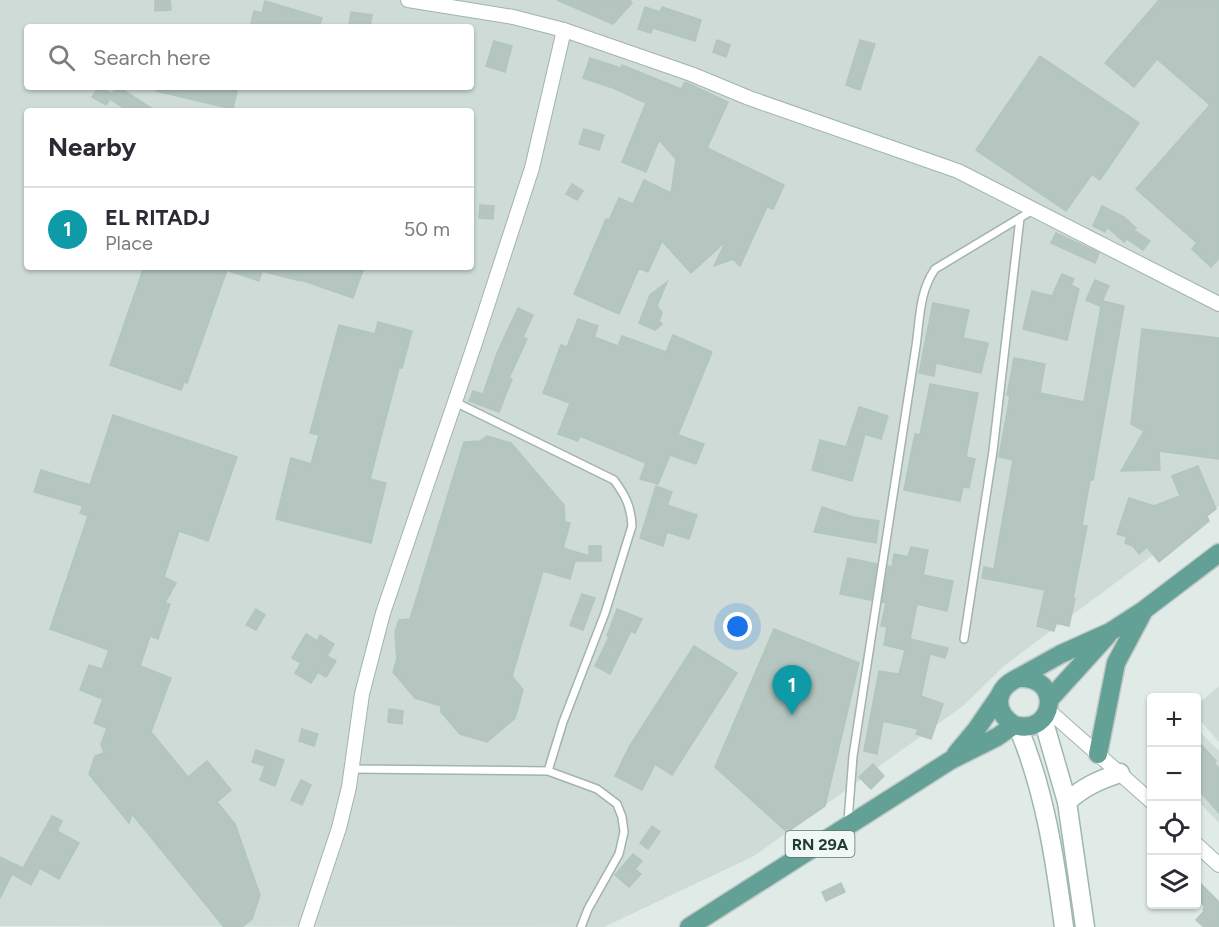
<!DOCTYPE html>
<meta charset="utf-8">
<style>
body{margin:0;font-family:Figtree,sans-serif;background:#f7f7f7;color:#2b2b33}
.controls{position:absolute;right:18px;bottom:18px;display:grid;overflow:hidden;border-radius:6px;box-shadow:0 2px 4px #0004}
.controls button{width:54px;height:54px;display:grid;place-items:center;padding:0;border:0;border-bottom:2px solid #e1e1e2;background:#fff;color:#2b2b33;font:30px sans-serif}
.you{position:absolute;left:738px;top:627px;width:21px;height:21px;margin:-15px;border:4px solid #fff;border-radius:50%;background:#1a73e8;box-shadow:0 0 0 9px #1a73e833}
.badge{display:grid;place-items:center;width:39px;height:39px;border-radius:50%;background:#111827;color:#fff;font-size:20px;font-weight:700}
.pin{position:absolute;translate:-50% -50px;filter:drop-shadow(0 2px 3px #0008)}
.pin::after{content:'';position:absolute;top:32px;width:21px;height:18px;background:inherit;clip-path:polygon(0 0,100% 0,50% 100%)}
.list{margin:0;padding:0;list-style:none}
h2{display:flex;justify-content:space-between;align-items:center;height:78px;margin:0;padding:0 24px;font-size:26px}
h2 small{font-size:20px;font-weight:400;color:#7c7c81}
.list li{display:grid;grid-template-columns:39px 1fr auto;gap:18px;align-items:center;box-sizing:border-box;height:84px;padding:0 24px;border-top:2px solid #e1e1e2}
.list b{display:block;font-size:22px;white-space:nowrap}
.list p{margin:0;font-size:20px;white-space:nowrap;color:#7c7c81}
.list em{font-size:20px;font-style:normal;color:#7c7c81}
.icon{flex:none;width:33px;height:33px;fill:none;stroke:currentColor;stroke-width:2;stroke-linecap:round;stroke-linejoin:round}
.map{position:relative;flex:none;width:1219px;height:927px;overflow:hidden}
.search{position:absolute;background:#fff;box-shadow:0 2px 4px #0004;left:24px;top:24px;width:450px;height:66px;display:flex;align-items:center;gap:15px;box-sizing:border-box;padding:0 21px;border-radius:6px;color:#7c7c81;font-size:22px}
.panel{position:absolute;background:#fff;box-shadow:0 2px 4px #0004;left:24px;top:108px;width:450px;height:162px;border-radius:6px}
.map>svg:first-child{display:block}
.built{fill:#cedbd6;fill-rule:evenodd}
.building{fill:#b5c6c0;stroke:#b2c5bf;stroke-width:1.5}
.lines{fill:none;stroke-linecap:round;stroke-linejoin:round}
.lane-casing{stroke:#a3b3af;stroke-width:10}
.street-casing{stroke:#a3b3af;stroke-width:16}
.secondary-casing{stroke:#9eb7b0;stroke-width:21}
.primary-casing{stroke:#c1c8c7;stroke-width:21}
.lane{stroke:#fff;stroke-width:7}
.street{stroke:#fff;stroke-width:14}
.secondary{stroke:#fff;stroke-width:18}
.primary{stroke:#63a197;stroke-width:18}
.labels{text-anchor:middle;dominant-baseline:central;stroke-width:4.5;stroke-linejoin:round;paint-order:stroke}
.shield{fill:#f0f8f5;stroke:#5e7470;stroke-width:1.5}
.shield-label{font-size:16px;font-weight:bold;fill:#203c37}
</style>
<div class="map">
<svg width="1219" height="927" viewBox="0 0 1219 927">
<rect width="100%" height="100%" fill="#e0ebe7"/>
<g class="built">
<path d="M0,0h1219v506l-214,159 -42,41 -209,150 -150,71 -604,-1zM27,27h444v60h-444zM27,111h444v156h-444z"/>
<path d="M1219,686v56l-22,-25 -1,-11z"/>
<path d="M1196,728l23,23v72l-22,-23z"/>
</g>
<g class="building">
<path d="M155,0h15l1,10 -16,1z"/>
<path d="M557,0h74l-1,2 2,1 -19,21z"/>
<path d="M1159,0h60v258l-8,9 -19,-18 5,-6 -61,-54 74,-84 -53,-46 -23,28 -29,-24z"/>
<path d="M265,1l57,17 -3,9h-69l4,-16 8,2z"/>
<path d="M645,7l15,5 2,-5 39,13 -6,21 -42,-13 -2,5 -13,-4z"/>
<path d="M351,12l21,3 -2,12 -21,-2z"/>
<path d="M717,40l13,5 -4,12 -13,-5z"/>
<path d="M860,40l15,4 -15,46 -14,-5z"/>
<path d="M494,41l18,5 -7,26 -19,-6z"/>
<path d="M1040,56l99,67 -39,57 -8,-6 -26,37 -90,-61z"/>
<path d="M590,58l31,10 1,-3 59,24 4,-7 43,20 -21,46 77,37 -11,24 -6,-2 -27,59 -7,-7 -19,7 12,-25 -35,32 -29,-32 -14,31 -9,-4 -20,46 -45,-20 32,-75 3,1 10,-22 14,6 11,-24 27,13 5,-34 -17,-19 -13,32 -24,-10 24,-59 -33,-15 -30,-10z"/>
<path d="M99,87l13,7 4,-6h4l36,23h-28l-18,-12 -4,6 -14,-8z"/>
<path d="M157,87h65l15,4 -4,18 -77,-18z"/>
<path d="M584,129l20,6 -5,15 -20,-6z"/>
<path d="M572,184l11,7 -6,9 -11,-6z"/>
<path d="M480,205l14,1 -1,13 -14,-1z"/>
<path d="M1102,206l22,11 12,11 -2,2 16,11 -7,9 -16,-11 -3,3 -17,-15 -2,5 -12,-6z"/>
<path d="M1056,233l43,20 -4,10 -44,-20z"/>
<path d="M144,267h220l-11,31 -52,-18 -1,1 -38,-10 -3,10 -32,-11 -40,113 -3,-1 -3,8 -71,-25z"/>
<path d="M1062,274l12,5 -3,6 8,4 -12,51 -44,-11 9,-38 20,5z"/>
<path d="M1095,280l14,6 -9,20 -14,-6z"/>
<path d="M667,282l-10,24 5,7 -3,8 3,3 -7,6 -16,-7 11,-28z"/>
<path d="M1102,301l22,5 -31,174h-3l-8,45 5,1 -14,72 2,1 -6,27 -13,-3 -2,8 -17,-5 8,-36 -63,-12 2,-11 10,2 19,-109 -14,-3 11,-61 -3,-1 7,-37 31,6 -5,29 44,9z"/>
<path d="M933,303l36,7 -6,28 25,5 -7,30 -45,-10 -2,13 -15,-3z"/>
<path d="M518,308l15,7 -10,22 4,2 -18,39 3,1 -13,33 -30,-11 4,-10 10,3 14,-41z"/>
<path d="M578,319l20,7 -4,11 24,9 4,-10 44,16 7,-17 39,17 -34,83 26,9 -8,20 -26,-9 -12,29 -18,-5 6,-16 -66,-27 -2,5 -20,-7 12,-31 -27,-10 18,-48 6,2z"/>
<path d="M378,322l34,9 -10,37h-3l-29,111 16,4 -15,60 -95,-24 15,-61 20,6 8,-29 -9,-2 29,-108 36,9z"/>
<path d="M1142,329l77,9v121l-60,-8 1,19 -39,1 23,-40 -13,-7z"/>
<path d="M930,384l48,9 -12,64 9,2 -6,29 -6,-1 -3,14 -56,-11 11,-56 5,1z"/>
<path d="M859,407l29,9 -7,23 -16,-5 -13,47 -40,-11 8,-30 26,7z"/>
<path d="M113,415l124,42 -29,84 -29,-10 -15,46 12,6 -11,20 5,1 -12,35 -8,-3 -10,30 31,12 -20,54 37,45 19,-16 24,29 -14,12 18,22 25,71 -8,24 -10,8h-18l-92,-113 -3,9 -40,-49 6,-18 9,-3 -3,-9 6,-16 -13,-5 9,-24 -23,-9 9,-25 13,4 7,-19 -59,-21 38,-113 -8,-3 3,-7 -49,-14 7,-22 49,15z"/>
<path d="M487,436l24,7 53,62 1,17 5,1 -7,25 26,8v-10h12v15h-26l-5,18 -27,-8 -31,105 11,14 -8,28 -28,24 -27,-8 -19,-22v-6l-26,-8 -22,-26 4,-13 -2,-27 4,-12 11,-1 54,-177 16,-1z"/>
<path d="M1198,466l18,43 -9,7 2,5 -50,41 -12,-15 -8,7 -6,-8 -8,-3 2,-6 -10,-3 12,-36 25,8 26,-10 -8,-20z"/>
<path d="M656,486l16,6 -5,13 30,10 -8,24 -22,-7 -4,14 -23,-8z"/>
<path d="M822,507l31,10 26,4 -3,22 -62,-11z"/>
<path d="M911,547l17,3 -5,25 30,6 -6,30 -30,-7 -7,35 38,9 -3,10 -15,-4 -9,42 22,8 -12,35 -15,-5 2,-5 -35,-8 -6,33 -13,-3 15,-80 20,3 6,-24 -21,-5 3,-18 -6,-1 5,-23 -4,-1 6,-36 4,1 2,-13 14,3z"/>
<path d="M848,558l29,6 -6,36 -31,-6z"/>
<path d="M582,594l13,4 -12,32 -13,-5z"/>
<path d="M256,609l9,6 -9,15 -10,-5z"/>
<path d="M617,609l25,10 -7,14 -4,-2 -21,43 -15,-8 14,-29 -2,-1z"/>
<path d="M774,629l85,34 -34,143 -38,26 -72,-65z"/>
<path d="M306,634l11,7 3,-6 14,9 -7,12 9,5 -10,16 -8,-5 -7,11 -16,-10 6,-10 -9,-5z"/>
<path d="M694,646l43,27 -65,102 -17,-11 -13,26 -27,-14 14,-29z"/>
<path d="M389,709l14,2 -1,13 -14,-2z"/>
<path d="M302,729l16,5 -4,12 -15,-5z"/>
<path d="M1197,740l19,21 -2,2 5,5v45l-22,-25z"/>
<path d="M256,750l28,10 -9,26 -15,-6 5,-14 -13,-4z"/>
<path d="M873,764l11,12 -13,13 -12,-12z"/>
<path d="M301,780l10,5 -9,20 -11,-5z"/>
<path d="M52,816l10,5 -5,10 22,12 -20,36 -19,-11 -9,17 -19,-11 -12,24v-41l23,11z"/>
<path d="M652,826l8,6 -12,17 -8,-6z"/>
<path d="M633,854l9,7 -7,8 6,5 -12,13 -14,-12z"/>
<path d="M1197,880l22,22v25h-15l-8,-7 8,-9 -1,-2 2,-2 -8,-8z"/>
<path d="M841,883l4,9 -19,9 -4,-9z"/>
</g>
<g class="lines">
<defs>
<g id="lane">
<path d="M455,402l159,78c11,15 17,26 18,46l-27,87 -42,109 -15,49"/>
<path d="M964,639l29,-188 27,-233"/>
<path d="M352,769l196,2 49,18 20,15 5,13 2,15 -5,22 -31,55 -7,18"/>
<path d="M848,821l5,-65 63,-410c4,-27 3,-54 19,-77l98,-59"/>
</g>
<g id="street">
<path d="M408,0l105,17 51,13 127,44 58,24 209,73 261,133"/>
<path d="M1048,710l104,92"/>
<path d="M1196,844l23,21"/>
<path d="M306,927l33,-99 10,-41 13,-93 21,-81 92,-270 57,-175 32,-138"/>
</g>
<g id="secondary">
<path d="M1043,719l24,83 18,125"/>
<path d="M1018,727c27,64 37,132 46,200"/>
<path d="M1067,802c16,-15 32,-22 53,-29"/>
</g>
<g id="primary">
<path d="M1018,678l43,-24 49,-22 34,-22 75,-57"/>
<path d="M1049,700l58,-64"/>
<path d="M956,754l20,-24 24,-35"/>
<path d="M1098,754l18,-91 26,-49"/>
<path d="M689,927l262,-167 46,-23 17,-12c41,12 50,-50 4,-47 -24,11 -25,33 -4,47"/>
</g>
</defs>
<use href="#lane" class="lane-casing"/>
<use href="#street" class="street-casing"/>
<use href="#secondary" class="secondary-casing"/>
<use href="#primary" class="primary-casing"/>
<use href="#lane" class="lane"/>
<use href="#street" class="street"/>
<use href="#secondary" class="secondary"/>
<use href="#primary" class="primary"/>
</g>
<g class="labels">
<rect class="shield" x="785.5" y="831" width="69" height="26" rx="4.5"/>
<g class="shield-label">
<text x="820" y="844">RN 29A</text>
</g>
</g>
</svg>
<div class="controls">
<button>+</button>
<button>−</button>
<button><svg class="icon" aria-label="locate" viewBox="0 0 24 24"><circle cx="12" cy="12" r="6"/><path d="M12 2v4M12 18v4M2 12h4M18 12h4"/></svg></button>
<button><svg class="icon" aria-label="layers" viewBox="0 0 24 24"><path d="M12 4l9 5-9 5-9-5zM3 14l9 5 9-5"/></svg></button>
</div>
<div class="you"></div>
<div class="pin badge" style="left:792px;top:715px;background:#0f9aa8">1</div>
<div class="search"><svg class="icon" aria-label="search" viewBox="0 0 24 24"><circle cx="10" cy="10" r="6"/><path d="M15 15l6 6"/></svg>Search here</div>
<section class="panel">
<h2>Nearby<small></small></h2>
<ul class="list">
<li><span class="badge" style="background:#0f9aa8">1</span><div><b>EL RITADJ</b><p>Place</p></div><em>50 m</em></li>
</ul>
</section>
</div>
